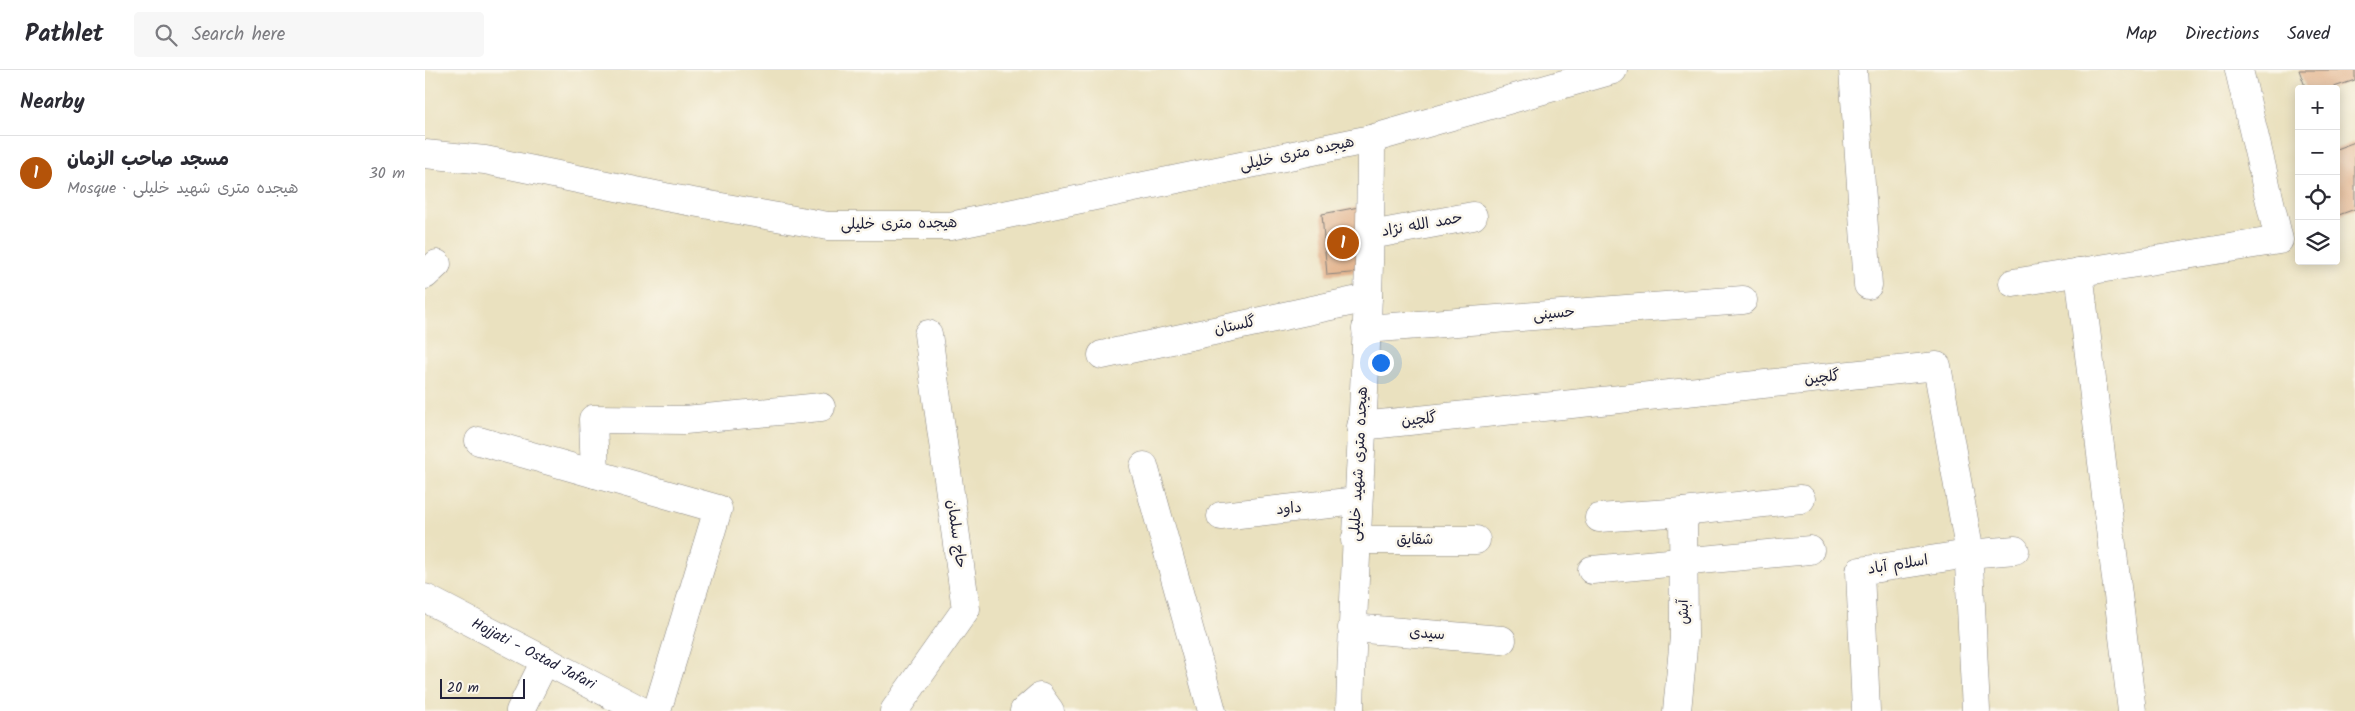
<!DOCTYPE html>
<meta charset="utf-8">
<style>
body{margin:0;font-family:Kalam,"Playpen Sans Arabic",sans-serif;background:#f7f7f7;color:#2b2b33}
.controls{position:absolute;right:15px;top:15px;display:grid;overflow:hidden;border-radius:5px;box-shadow:0 2px 12px #0003}
.controls button{width:45px;height:45px;display:grid;place-items:center;padding:0;border:0;border-bottom:1px solid #e1e1e2;background:#fff;color:#2b2b33;font:25px sans-serif}
.scale{position:absolute;left:15px;bottom:12px;width:85px;box-sizing:border-box;padding-left:5px;border:2px solid #22223b;border-top:0;font-size:14px;line-height:18px;white-space:nowrap;color:#22223b;-webkit-text-stroke:4px #fbf7ec;paint-order:stroke}
.you{position:absolute;left:955px;top:292px;width:18px;height:18px;margin:-12px;border:4px solid #fff;border-radius:50%;background:#1a73e8;box-shadow:0 0 0 8px #1a73e833}
.badge{display:grid;place-items:center;width:32px;height:32px;border-radius:50%;background:#b45309;color:#fff;font-size:16px;font-weight:700}
.pin{position:absolute;translate:-50% -50%;border:2px solid #fff;box-shadow:0 1px 5px #0006}
.list{margin:0;padding:0;list-style:none}
h2{display:flex;justify-content:space-between;align-items:center;height:65px;margin:0;padding:0 20px;font-size:21px}
h2 small{font-size:16px;font-weight:400;color:#7c7c81}
.list li{display:grid;grid-template-columns:32px 1fr auto;gap:15px;align-items:center;box-sizing:border-box;height:75px;padding:0 20px;border-top:1px solid #e1e1e2}
.list b{display:block;font-size:19px;white-space:nowrap}
.list p{margin:0;font-size:16px;white-space:nowrap;color:#7c7c81}
.list em{font-size:16px;font-style:normal;color:#7c7c81}
.icon{flex:none;width:28px;height:28px;fill:none;stroke:currentColor;stroke-width:2;stroke-linecap:round;stroke-linejoin:round}
.map{position:relative;flex:none;width:1930px;height:641px;overflow:hidden}
header{display:flex;align-items:center;gap:30px;box-sizing:border-box;height:70px;padding:0 25px;background:#fff;border-bottom:1px solid #e1e1e2}
header strong{font-size:24px}
nav{display:flex;gap:28px;margin-inline-start:auto;font-size:18px}
.search{width:350px;height:45px;background:#f7f7f7;display:flex;align-items:center;gap:12px;box-sizing:border-box;padding:0 18px;border-radius:5px;color:#7c7c81;font-size:19px}
main{display:flex}
aside{flex:1;background:#fff}
.map>svg:first-child{display:block}
.building{fill:#dea77d}
.lines{fill:none;stroke-linecap:round;stroke-linejoin:round}
.minor-casing{stroke:#86827d;stroke-width:29}
.secondary-casing{stroke:#86827d;stroke-width:29}
.minor{stroke:#fff;stroke-width:28}
.secondary{stroke:#fff;stroke-width:28}
.labels{text-anchor:middle;dominant-baseline:central;stroke-width:5;stroke-linejoin:round;paint-order:stroke}
.street-label{font-size:15px;fill:#22223b;stroke:#fbf7ec}
</style>
<header>
<strong>Pathlet</strong>
<div class="search"><svg class="icon" aria-label="search" viewBox="0 0 24 24"><circle cx="10" cy="10" r="6"/><path d="M15 15l6 6"/></svg>Search here</div>
<nav><a>Map</a><a>Directions</a><a>Saved</a></nav>
</header>
<main>
<aside>
<h2>Nearby<small></small></h2>
<ul class="list">
<li><span class="badge">1</span><div><b>مسجد صاحب الزمان</b><p>Mosque · هیجده متری شهید خلیلی</p></div><em>30 m</em></li>
</ul>
</aside>
<div class="map">
<svg width="1930" height="641" viewBox="0 0 1930 641">
<rect width="100%" height="100%" fill="#fbf7ec"/>
<filter id="ink" filterUnits="userSpaceOnUse"><feTurbulence type="fractalNoise" baseFrequency=".02" numOctaves="2"/><feDisplacementMap in="SourceGraphic" scale="10" xChannelSelector="R" yChannelSelector="G"/><feConvolveMatrix kernelMatrix="1 2 1 2 8 2 1 2 1" color-interpolation-filters="sRGB"/></filter>
<filter id="wash" filterUnits="userSpaceOnUse"><feTurbulence type="fractalNoise" baseFrequency=".0096" numOctaves="4" result="noise"/><feDisplacementMap in="SourceGraphic" scale="20" xChannelSelector="R" yChannelSelector="G"/><feGaussianBlur stdDeviation="1.12" result="paint"/><feColorMatrix in="noise" values="0 0 0 0 0 0 0 0 0 0 0 0 0 0 0 0 0 1.4 0 .05"/><feComposite in="paint" operator="in"/></filter>
<g filter="url(#wash)">
<rect width="100%" height="100%" fill="#eae1bf"/>
<g id="blocks">
<g class="building">
<path d="M1874,0h56v10l-27,9h-22z"/>
<path d="M1930,72v67l-19,7v-67z"/>
<path d="M939,136l-2,66 -35,3 -5,-61z"/>
</g>
</g>
</g>
<g filter="url(#ink)">
<use href="#blocks" fill-opacity="0" stroke="#86827d" stroke-width="1"/>
<g class="lines">
<defs>
<g id="minor">
<path d="M1428,0l15,215"/>
<path d="M946,165l102,-19"/>
<path d="M1654,202l53,439"/>
<path d="M0,205l12,-11"/>
<path d="M1588,213l266,-43 -40,-170"/>
<path d="M941,259l377,-29"/>
<path d="M677,285l266,-57"/>
<path d="M936,356l576,-60 31,177 8,168"/>
<path d="M54,371l239,68 -61,202"/>
<path d="M719,396l68,245"/>
<path d="M170,404l-2,-55 92,1 136,-13"/>
<path d="M796,446l136,-15"/>
<path d="M1174,448l84,-6 118,-13"/>
<path d="M930,470h121"/>
<path d="M1167,500l218,-20"/>
<path d="M927,558l150,12"/>
<path d="M95,641l25,-50"/>
<path d="M469,641l72,-102 -38,-275"/>
<path d="M599,641l16,-14 10,14"/>
<path d="M1252,641l7,-74 -1,-125"/>
<path d="M1441,641l-6,-140 108,-17 47,-4"/>
</g>
<g id="secondary">
<path d="M0,84l60,6 180,37 163,29h122l421,-87 242,-69"/>
<path id="s1" d="M0,528l217,113"/>
<path d="M925,641c5,-191 21,-381 21,-572"/>
</g>
</defs>
<use href="#minor" class="minor-casing"/>
<use href="#secondary" class="secondary-casing"/>
<use href="#minor" class="minor"/>
<use href="#secondary" class="secondary"/>
</g>
</g>
<g class="labels">
<g class="street-label">
<text transform="translate(872 84) rotate(-12)">هیجده متری خلیلی</text>
<text transform="translate(474 154) rotate(-1)">هیجده متری خلیلی</text>
<text transform="translate(997 155) rotate(-10)">حمد الله نژاد</text>
<text transform="translate(1129 244) rotate(-5)">حسینی</text>
<text transform="translate(810 256) rotate(-12)">گلستان</text>
<text transform="translate(1397 308) rotate(-6)">گلچین</text>
<text transform="translate(994 350) rotate(-6)">گلچین</text>
<text transform="translate(934 394) rotate(-87)">هیجده متری شهید خلیلی</text>
<text transform="translate(864 439) rotate(-6)">داود</text>
<text transform="translate(531 464) rotate(82)">حاج سلمان</text>
<text x="990" y="470">شقایق</text>
<text transform="translate(1473 495) rotate(-9)">اسلام آباد</text>
<text transform="translate(1259 542) rotate(-91)">آبش</text>
<text transform="translate(1002 564) rotate(4)">سیدی</text>
<text stroke="none"><textPath href="#s1" startOffset="122">Hojjati - Ostad Jafari</textPath></text>
</g>
</g>
</svg>
<div class="controls">
<button>+</button>
<button>−</button>
<button><svg class="icon" aria-label="locate" viewBox="0 0 24 24"><circle cx="12" cy="12" r="6"/><path d="M12 2v4M12 18v4M2 12h4M18 12h4"/></svg></button>
<button><svg class="icon" aria-label="layers" viewBox="0 0 24 24"><path d="M12 4l9 5-9 5-9-5zM3 14l9 5 9-5"/></svg></button>
</div>
<div class="scale">20 m</div>
<div class="you"></div>
<div class="pin badge" style="left:918px;top:173px">1</div>
</div>
</main>
